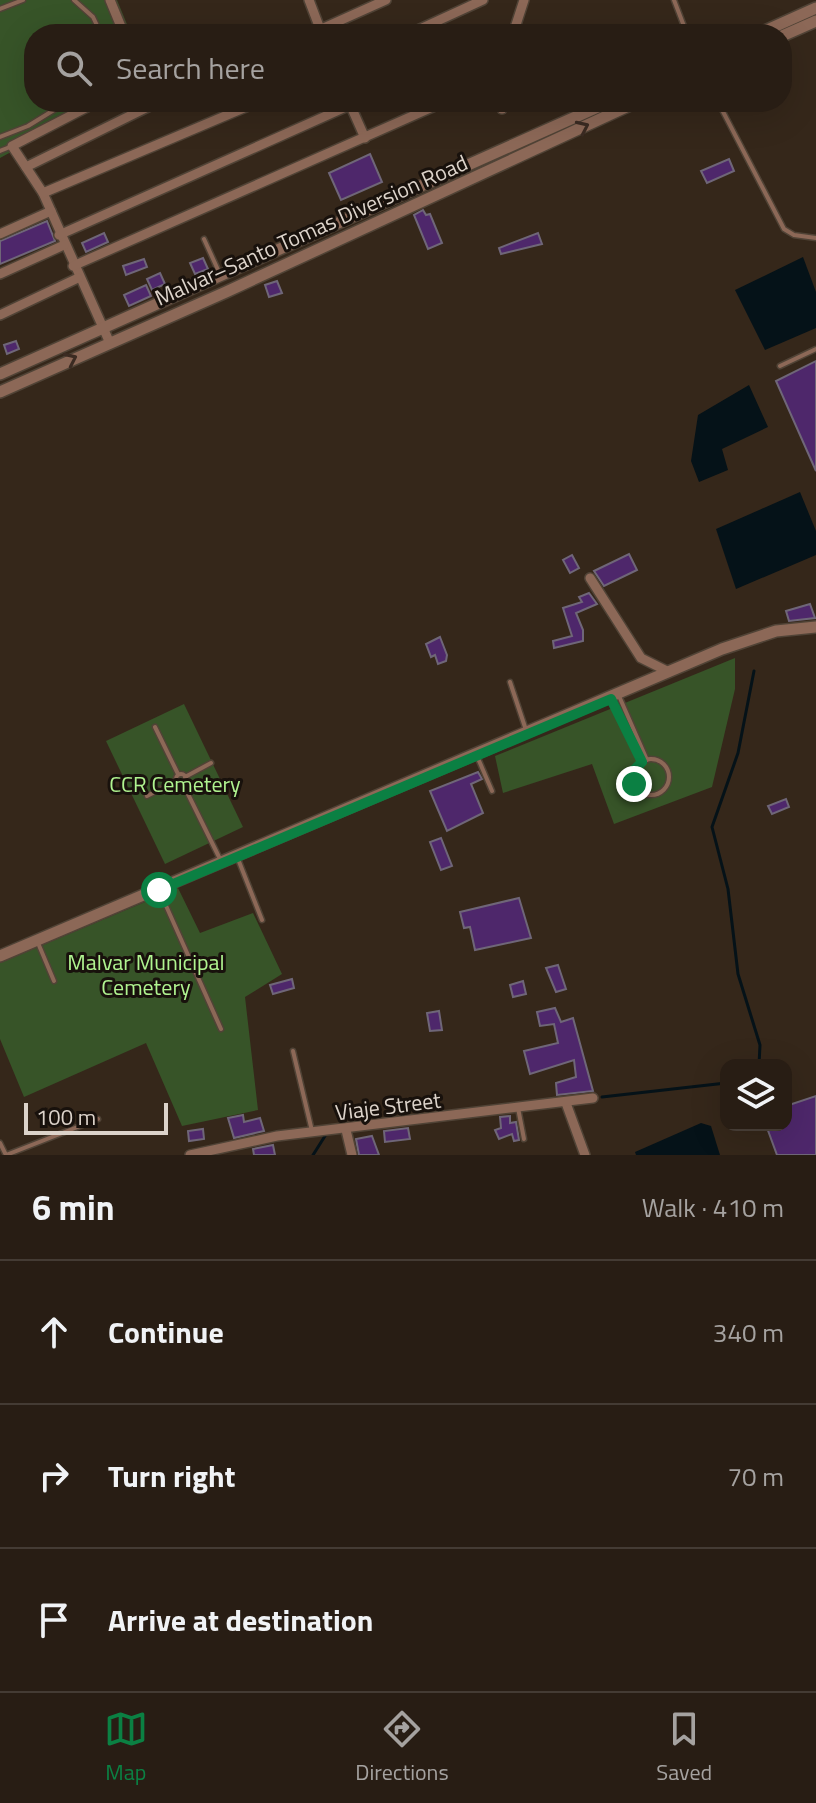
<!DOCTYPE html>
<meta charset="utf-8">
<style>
body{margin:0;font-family:"Titillium Web",sans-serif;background:#342a22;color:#f1f3f6}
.controls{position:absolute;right:24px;bottom:24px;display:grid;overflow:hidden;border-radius:16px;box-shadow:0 8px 32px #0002}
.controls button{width:72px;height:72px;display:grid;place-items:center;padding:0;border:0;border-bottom:2px solid #443b34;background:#281d14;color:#f1f3f6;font:40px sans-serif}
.scale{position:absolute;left:24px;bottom:20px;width:144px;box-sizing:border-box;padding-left:8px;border:4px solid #dcd3ca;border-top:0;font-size:22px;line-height:28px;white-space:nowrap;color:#dcd3ca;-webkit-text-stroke:6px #18110c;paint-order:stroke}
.stop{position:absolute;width:24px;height:24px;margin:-18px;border:6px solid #0b8043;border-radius:50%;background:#fff}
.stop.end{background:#0b8043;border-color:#fff;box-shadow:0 2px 8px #0008}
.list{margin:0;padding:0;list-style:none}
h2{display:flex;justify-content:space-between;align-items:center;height:104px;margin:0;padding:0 32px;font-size:34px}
h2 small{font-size:26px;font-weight:400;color:#a5a2a0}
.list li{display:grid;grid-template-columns:52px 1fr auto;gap:24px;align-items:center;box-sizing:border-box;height:144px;padding:0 32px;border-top:2px solid #443b34}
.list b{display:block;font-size:30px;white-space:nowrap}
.list em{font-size:26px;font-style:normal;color:#a5a2a0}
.icon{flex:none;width:44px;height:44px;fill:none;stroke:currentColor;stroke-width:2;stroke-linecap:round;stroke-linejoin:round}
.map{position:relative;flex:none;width:816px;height:1155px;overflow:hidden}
.search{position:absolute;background:#281d14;box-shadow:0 8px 32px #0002;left:24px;right:24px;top:24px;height:88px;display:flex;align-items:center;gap:20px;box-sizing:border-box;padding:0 28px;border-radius:32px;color:#a5a2a0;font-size:30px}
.sheet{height:536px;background:#281d14}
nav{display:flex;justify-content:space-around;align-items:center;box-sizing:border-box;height:112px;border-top:2px solid #443b34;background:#281d14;font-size:22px;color:#a5a2a0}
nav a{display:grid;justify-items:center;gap:4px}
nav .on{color:#0b8043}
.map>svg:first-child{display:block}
.green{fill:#375428}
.water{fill:#051218}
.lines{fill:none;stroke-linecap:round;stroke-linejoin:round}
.stream{stroke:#051218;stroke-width:3}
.building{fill:#4e276b;stroke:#6f6678;stroke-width:2}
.service-casing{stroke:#504336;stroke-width:7}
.minor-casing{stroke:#504336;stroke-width:12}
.tertiary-casing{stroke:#504336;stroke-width:14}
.service{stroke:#8c6857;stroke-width:4}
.minor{stroke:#8c6857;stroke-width:9}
.tertiary{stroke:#8c6857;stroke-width:11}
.oneway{stroke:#3b2b22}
.route{stroke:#0b8043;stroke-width:10}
.labels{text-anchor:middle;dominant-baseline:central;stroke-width:6;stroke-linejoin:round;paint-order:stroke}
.street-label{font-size:22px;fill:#dcd3ca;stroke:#18110c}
.park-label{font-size:22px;fill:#b0f490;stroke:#18110c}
</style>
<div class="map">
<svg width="816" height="1155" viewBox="0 0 816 1155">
<rect width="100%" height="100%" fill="#35271a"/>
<g class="green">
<path d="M0,0h117l14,34h-97v68h69l-103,56z"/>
<path d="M735,658v31l-23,98 -98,37 -22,-60 -89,29 -8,-37z"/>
<path d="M184,704l59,123 -78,37 -59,-123z"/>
<path d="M178,888l22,45 53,-20 29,61 -37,23 13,113 -76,16 -36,-83 -122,54 -24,-58v-76z"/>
</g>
<g class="water">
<path d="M803,257l13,35v36l-51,22 -30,-60z"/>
<path d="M749,385l19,42 -46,22 6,21 -29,12 -8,-21 7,-46z"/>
<path d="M800,492l16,39v24l-80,34 -20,-60z"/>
<path d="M701,1123l10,3 9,29h-84l-1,-3z"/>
</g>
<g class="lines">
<g class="stream">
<path d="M754,671l-16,82 -26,74 16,62 10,85 22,71 -1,20"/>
<path d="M602,1097l124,-14"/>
<path d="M313,1155l12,-19"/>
</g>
</g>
<g class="building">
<path d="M370,154l12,28 -41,18 -12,-27z"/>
<path d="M729,159l5,12 -27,12 -6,-12z"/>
<path d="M423,210l3,5 4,-1 12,29 -14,6 -14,-34z"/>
<path d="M47,221l8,20 -55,23v-23z"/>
<path d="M104,233l4,9 -22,10 -4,-9z"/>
<path d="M538,233l4,11 -41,10 -2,-6z"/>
<path d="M203,258l5,11 -13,5 -5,-11z"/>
<path d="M144,259l3,8 -21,8 -3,-9z"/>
<path d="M160,273l5,11 -13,6 -5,-11z"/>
<path d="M277,281l5,12 -13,4 -4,-12z"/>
<path d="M146,285l5,11 -22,10 -5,-11z"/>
<path d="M16,341l3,8 -12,5 -3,-9z"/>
<path d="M816,361v110l-40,-90z"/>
<path d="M629,554l8,16 -33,16 -10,-15z"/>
<path d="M572,555l7,13 -9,5 -7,-13z"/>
<path d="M589,593l8,11 -21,9 7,17v11l-29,7 -1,-7 19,-5 -9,-28 19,-6 -3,-5z"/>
<path d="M810,604l5,14 -26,3 -3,-10z"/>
<path d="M440,637l7,18 -1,6 -8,3 -3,-9 -4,2 -5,-13z"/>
<path d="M478,772l4,7 -11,5 12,29 -36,18 -17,-40z"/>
<path d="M786,799l3,8 -17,7 -4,-8z"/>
<path d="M441,838l11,28 -11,4 -11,-28z"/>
<path d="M519,898l12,40 -56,12 -5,-23 -6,1 -4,-16z"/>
<path d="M558,965l8,24 -10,3 -10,-24z"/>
<path d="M292,979l2,9 -21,6 -3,-9z"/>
<path d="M523,981l3,13 -13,3 -3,-12z"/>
<path d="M555,1008l6,14 12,-4 20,73 -36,4 -1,-12 20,-6 -2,-17 -44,14 -6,-23 34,-8 -4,-19 -14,2 -3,-14z"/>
<path d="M439,1011l3,19 -12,1 -3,-18z"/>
<path d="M816,1096v59h-39l-11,-30h20v-19z"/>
<path d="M243,1115l1,7 16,-4 4,13 -30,7 -6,-20z"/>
<path d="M510,1116v7l6,-1 3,18 -5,1 -2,-7 -13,5 -4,-9 6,-2 -1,-11z"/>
<path d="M408,1128l2,11 -25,3 -1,-11z"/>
<path d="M203,1129l1,10 -15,2 -1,-10z"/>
<path d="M372,1136l7,19h-20l-3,-16z"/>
<path d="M273,1145l2,10h-21l-1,-6z"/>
</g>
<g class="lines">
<defs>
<g id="service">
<path d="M74,0l19,17 8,17"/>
<path d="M674,0l13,34"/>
<path d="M0,9l23,-9"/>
<path d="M718,102l66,127 10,6 22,3"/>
<path d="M0,137l28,-11 39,-24"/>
<path d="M0,151l10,-4"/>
<path d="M204,239l15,33"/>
<path d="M780,366l36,-17"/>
<path d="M510,682l16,48"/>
<path d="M619,696l28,64"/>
<path d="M611,699l31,63"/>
<path d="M155,727l23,47"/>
<path d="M477,756l15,35"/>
<circle cx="651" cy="777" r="18"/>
<circle cx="181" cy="779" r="5"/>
<path d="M185,777l26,-14"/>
<path d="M183,784l38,77"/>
<path d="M147,796l29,-15"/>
<path d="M238,859l24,61"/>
<path d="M159,890l62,139"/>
<path d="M38,943l16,38"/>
<path d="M293,1051l19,80"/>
<path d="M518,1108l6,31"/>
<path d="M0,1143l6,12 92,-36"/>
</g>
<g id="minor">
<path d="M110,0l14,34"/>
<path d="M309,0l13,34"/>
<path d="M310,34l76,-34"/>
<path d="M409,34l74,-34"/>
<path d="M513,34l11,-34"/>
<path d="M97,102l-85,44 31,47 66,148"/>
<path d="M349,102l16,36"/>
<path d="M502,109v-7"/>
<path d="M26,167l132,-65"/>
<path d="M43,193l215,-91"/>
<path d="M0,234l51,-23"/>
<path d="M59,235l298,-133"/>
<path d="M73,266l371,-164"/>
<path d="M0,274l64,-29"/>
<path d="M0,315l78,-37"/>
<path d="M590,578l51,80 28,14"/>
<path d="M566,1103l19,52"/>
<path d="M346,1130l6,25"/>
<path d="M190,1155l87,-19 316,-38"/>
</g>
<g id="tertiary">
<path d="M758,34l58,-26"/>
<path d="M782,36l34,-15"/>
<path d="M0,374l609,-272"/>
<path d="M0,392l226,-100 411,-190"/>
<path d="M0,956l722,-307 54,-18 40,-4"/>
</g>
</defs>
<use href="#service" class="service-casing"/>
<use href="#minor" class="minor-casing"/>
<use href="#tertiary" class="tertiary-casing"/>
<use href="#service" class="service"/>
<use href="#minor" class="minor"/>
<use href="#tertiary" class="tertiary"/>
</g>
<defs><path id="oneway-chevron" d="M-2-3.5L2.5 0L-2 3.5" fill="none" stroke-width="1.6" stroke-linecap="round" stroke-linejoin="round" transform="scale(2)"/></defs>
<g class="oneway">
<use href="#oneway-chevron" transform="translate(583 127) rotate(-25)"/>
<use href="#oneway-chevron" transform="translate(71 359) rotate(-25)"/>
</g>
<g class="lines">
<path class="route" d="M159,890l452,-191 31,63 -8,8v14"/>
</g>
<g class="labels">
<g class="street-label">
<text transform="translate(311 230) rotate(-24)">Malvar–Santo Tomas Diversion Road</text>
<text transform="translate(388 1106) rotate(-7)">Viaje Street</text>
</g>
<g class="park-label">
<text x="175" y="784">CCR Cemetery</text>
<text x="146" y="962">Malvar Municipal<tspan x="146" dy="25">Cemetery</tspan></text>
</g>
</g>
</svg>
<div class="controls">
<button><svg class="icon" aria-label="layers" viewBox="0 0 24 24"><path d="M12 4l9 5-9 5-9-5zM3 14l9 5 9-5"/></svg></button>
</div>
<div class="scale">100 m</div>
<div class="stop" style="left:159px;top:890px"></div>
<div class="stop end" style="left:634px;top:784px"></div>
<div class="search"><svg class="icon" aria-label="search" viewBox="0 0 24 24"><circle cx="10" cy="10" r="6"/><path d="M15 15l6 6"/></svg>Search here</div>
</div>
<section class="sheet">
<h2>6 min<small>Walk · 410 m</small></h2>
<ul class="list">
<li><svg class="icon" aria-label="ahead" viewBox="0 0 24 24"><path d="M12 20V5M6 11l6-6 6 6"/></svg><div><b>Continue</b></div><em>340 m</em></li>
<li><svg class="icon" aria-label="right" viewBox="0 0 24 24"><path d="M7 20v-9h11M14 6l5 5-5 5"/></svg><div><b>Turn right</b></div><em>70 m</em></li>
<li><svg class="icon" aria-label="arrive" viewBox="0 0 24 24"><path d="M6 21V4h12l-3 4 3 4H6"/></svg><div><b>Arrive at destination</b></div></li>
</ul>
</section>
<nav>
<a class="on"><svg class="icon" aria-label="map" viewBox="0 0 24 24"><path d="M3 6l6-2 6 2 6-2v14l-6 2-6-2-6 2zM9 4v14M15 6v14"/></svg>Map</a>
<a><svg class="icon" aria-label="directions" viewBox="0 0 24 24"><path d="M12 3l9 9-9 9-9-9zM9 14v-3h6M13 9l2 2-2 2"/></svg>Directions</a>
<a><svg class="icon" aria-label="saved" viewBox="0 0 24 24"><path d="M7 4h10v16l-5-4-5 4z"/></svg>Saved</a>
</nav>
